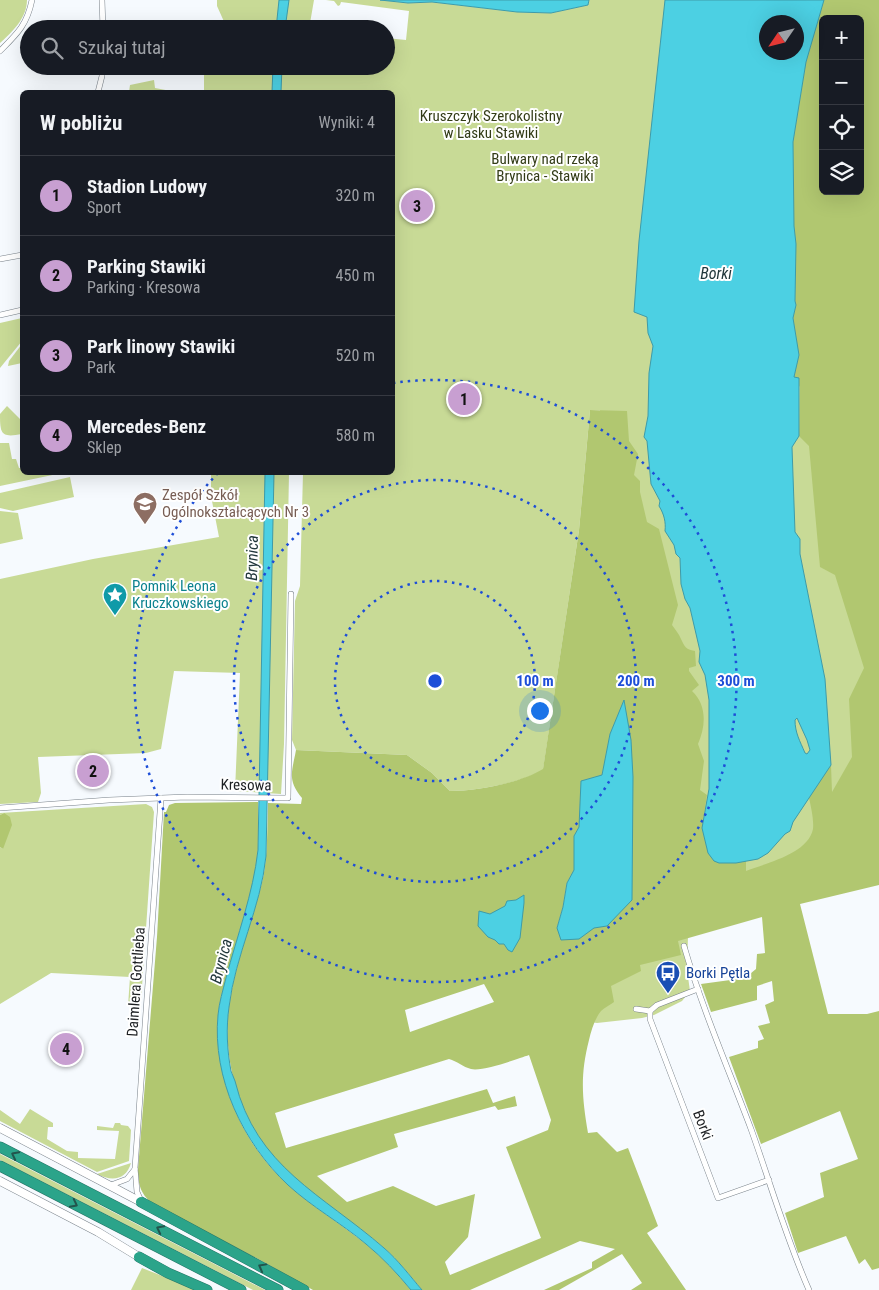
<!DOCTYPE html>
<html lang="pl">
<meta charset="utf-8">
<style>
body{margin:0;font-family:"Roboto Condensed",sans-serif;background:#20242c;color:#f1f3f6}
.controls{position:absolute;right:15px;top:15px;display:grid;overflow:hidden;border-radius:8px;box-shadow:0 5px 20px #0002}
.controls button{width:45px;height:45px;display:grid;place-items:center;padding:0;border:0;border-bottom:1px solid #363941;background:#171b24;color:#f1f3f6;font:25px sans-serif}
.compass{position:absolute;left:759px;top:15px;width:45px;height:45px;border-radius:50%;background:#171b24;box-shadow:0 5px 20px #0002;rotate:235deg}
.you{position:absolute;left:539px;top:710px;width:18px;height:18px;margin:-12px;border:4px solid #fff;border-radius:50%;background:#1a73e8;box-shadow:0 0 0 8px #1a73e833}
.badge{display:grid;place-items:center;width:32px;height:32px;border-radius:50%;background:#c89fd1;color:#111;font-size:16px;font-weight:700}
.pin{position:absolute;translate:-50% -50%;border:2px solid #fff;box-shadow:0 1px 5px #0006}
.list{margin:0;padding:0;list-style:none}
h2{display:flex;justify-content:space-between;align-items:center;height:65px;margin:0;padding:0 20px;font-size:21px}
h2 small{font-size:16px;font-weight:400;color:#9ea1a6}
.list li{display:grid;grid-template-columns:32px 1fr auto;gap:15px;align-items:center;box-sizing:border-box;height:80px;padding:0 20px;border-top:1px solid #363941}
.list b{display:block;font-size:19px;white-space:nowrap}
.list p{margin:0;font-size:16px;white-space:nowrap;color:#9ea1a6}
.list em{font-size:16px;font-style:normal;color:#9ea1a6}
.icon{flex:none;width:28px;height:28px;fill:none;stroke:currentColor;stroke-width:2;stroke-linecap:round;stroke-linejoin:round}
.map{position:relative;flex:none;width:879px;height:1290px;overflow:hidden}
.search{position:absolute;background:#171b24;box-shadow:0 5px 20px #0002;left:20px;top:20px;width:375px;height:55px;display:flex;align-items:center;gap:12px;box-sizing:border-box;padding:0 18px;border-radius:28px;color:#9ea1a6;font-size:19px}
.panel{position:absolute;background:#171b24;box-shadow:0 5px 20px #0002;left:20px;top:90px;width:375px;height:385px;border-radius:8px}
.map>svg:first-child{display:block}
.green{fill:#c8da96;fill-rule:evenodd}
.forest{fill:#b1c770;fill-rule:evenodd}
.water{fill:#4cd0e3;stroke:#3e9ba9;fill-rule:evenodd}
.lines{fill:none;stroke-linecap:round;stroke-linejoin:round}
.minor-casing{stroke:#788189;stroke-width:6}
.secondary-casing{stroke:#788189;stroke-width:9}
.motorway-casing{stroke:#267566;stroke-width:11}
.minor{stroke:#fff;stroke-width:5}
.secondary{stroke:#fff;stroke-width:8}
.motorway{stroke:#2ba48a;stroke-width:10}
.oneway{stroke:#22544c}
.ring{fill:none;stroke:#1d4ed8;stroke-width:2.5;stroke-dasharray:2.5 5}
.labels{text-anchor:middle;dominant-baseline:central;stroke-width:4;stroke-linejoin:round;paint-order:stroke}
.park-label{font-size:15px;fill:#333c17;stroke:#fff}
.education-label{font-size:15px;fill:#785e54;stroke:#fff;text-anchor:start}
.culture-label{font-size:15px;fill:#0d838f;stroke:#fff;text-anchor:start}
.street-label{font-size:15px;fill:#1c1f22;stroke:#fff}
.transit-label{font-size:15px;fill:#164399;stroke:#fff;text-anchor:start}
.water-label{font-size:16px;font-style:italic;fill:#21373b;stroke:#fff}
.centre{fill:#1d4ed8;stroke:#fff;stroke-width:2.5}
.ring-label{font-size:15px;text-anchor:middle;font-weight:bold;fill:#1d4ed8;stroke:#fff;stroke-width:4;stroke-linejoin:round;paint-order:stroke}
</style>
<div class="map">
<svg width="879" height="1290" viewBox="0 0 879 1290">
<rect width="100%" height="100%" fill="#f6fafe"/>
<g class="green">
<path d="M0,0h27c0,18 -15,32 -27,43z"/>
<path d="M217,0h97l-5,29h-83v-3l-9,-20z"/>
<path d="M326,0h54l28,3 24,-1 85,10 34,1 37,-8 1,-5h290v863l-191,73 -1,34 3,21 -8,10 -28,14 -12,3 -45,5 -35,-5 38,-608h-10l-11,120 -36,240c-23,13 -66,21 -93,21l-18,-18 -25,-18 -111,-5 -4,-10 3,-139 5,-15 3,-113 89,-1v-380h-188v-26h182v-28l20,2 3,-29 -68,-9 -1,3 -2,1 -4,-5zM823,19h37v172h-37zM766,22h30v30h-30z"/>
<path d="M154,80l1,8 21,4h-47l1,-7z"/>
<path d="M22,318v23l-22,27v-45z"/>
<path d="M22,344v19l-14,3 1,-5z"/>
<path d="M7,406l15,15v13c-21,4 -22,0 -22,-20z"/>
<path d="M9,443l3,16h4l3,9h3v4l40,1 -62,13v-43z"/>
<path d="M211,473h78l-5,271 -3,50 -46,-3 5,-118 -66,-2 -13,78 -15,4 -108,4 3,36 -3,9 -38,2v-225l93,-20 126,-22 -8,-41z"/>
<path d="M70,477l4,20 -61,14 -13,-3v-15z"/>
<path d="M0,511l18,2 5,26 -23,5z"/>
<path d="M146,804l6,3 2,5 -13,189 -3,4 -10,1 2,-29 -79,-4 -51,31v-157l3,2 1,-36 -4,2v-2z"/>
<path d="M30,1109l23,14v4h-5l-1,12 20,12 11,1v6l37,1 4,-28 -22,-1v-4l16,2 2,-5h5l1,2 7,1 3,4 -2,31 -32,11 -97,-51v-11l20,14z"/>
<path d="M0,1154l265,136h-12l-253,-130z"/>
<path d="M131,1163c-5,17 -19,19 -34,11z"/>
<path d="M142,1268l56,22h-67z"/>
</g>
<g class="forest">
<path d="M824,0h55v885l-79,19 28,110h39l12,-3v257l-7,2 -7,-11 -6,5 -13,-28 -48,17 -13,-40 39,-16 -4,-24 38,-14 -18,-48 -79,33 -32,-87 29,-9v-7l6,-2 -6,-13 12,-3 -5,-18 9,-4 -2,-20 -15,5v14l-46,12 -10,-28 44,-6 11,-9 1,-15 8,-1 -3,-36 -84,24 3,14 -41,10 1,6 -30,15 3,16c-4,3 -10,6 -13,9 -6,7 -10,20 -12,29 -9,35 -7,58 -1,93l9,-1 20,20 11,-4 30,78 -11,7 39,57h-55l11,-7 -20,-29 -63,36h-15l48,-22v-6l23,-13 -35,-8 -110,49h-48c-12,-14 -24,-30 -38,-42 -34,-29 -75,-52 -106,-85 -40,-45 -59,-109 -47,-169 7,-39 23,-77 32,-116 5,-25 4,-51 5,-75l33,1 1,-6c-15,-18 -10,-26 -6,-48l111,5 25,18 18,18c27,0 70,-8 93,-22l36,-239 11,-120 37,1 2,30 9,13 -4,21 6,6v11l7,30 12,7 19,76 -6,20c3,4 7,9 9,14 4,8 4,10 14,12l1,15 -7,2v3l10,14 -7,6c15,14 14,35 6,53l6,17 -4,29 7,5 -5,33 6,25 28,10 10,-2v10c20,-8 62,-17 67,-42 1,-9 -2,-22 -4,-31l22,-33 1,27 20,-35 -3,-58 15,-31 -29,-93 -15,-8 -11,-121 -10,-10 1,-49 -6,-10 5,-22 -6,-37 3,-13 -1,-4 1,-57 -2,-18 -1,-84 13,-80zM823,19h37v172h-37zM624,701l9,76 -1,88 -25,61 -13,2 -15,11 -22,-11 6,-21 4,-24 7,-13v-34l5,-9 2,-46 21,-6 8,-41zM484,984l10,18 -84,30 -5,-22zM529,1055l22,65 -3,10 -42,17 35,91 -91,37 -5,-13 23,-25 7,-43 -39,12 -43,-20 -46,16 -30,-26 81,-29 -4,-13 101,-28 3,4 19,-4 -2,-10 -22,7 -6,-14 -201,59 -11,-35 174,-54c8,2 14,8 22,10 11,3 46,-10 58,-14z"/>
<path d="M258,802c0,24 2,48 -3,72 -7,35 -20,70 -29,105 -3,12 -7,25 -8,37 -4,56 19,115 57,156 26,28 61,48 91,72 17,14 31,29 45,46h-98l-53,-30 -105,-55c-14,-9 -17,-20 -17,-36l19,-232 7,-125h2l3,-7 6,-2z"/>
<path d="M4,813l6,4 2,8 -9,24 -3,-2v-32z"/>
</g>
<g class="water">
<path d="M279,0h10l-4,29h-9z"/>
<path d="M380,0h209l-1,5 -37,8 -34,-1 -85,-10 -24,1z"/>
<path d="M665,0h159l-18,62 -13,80 1,84 2,18 -1,57 1,4 -3,13 6,37 -5,22 5,1v58l-7,11 3,85 5,7v15l25,125 6,86 -38,57 -3,9 -5,3 -17,19 -10,6 -22,4h-17l-5,-2 -6,-8 -6,-25 7,-39v-89l-4,-25 -6,-13 1,-11 -10,-43 -5,-9 -4,-15 -1,-26 -4,-4 -2,-9 -9,-14c1,-9 -1,-17 -6,-25l1,-5 -9,-17 -4,-43 -3,-4 4,-21 1,-43 4,-27 -5,-13 -1,-16 -13,-5 5,-71zM766,22h30v30h-30zM797,718l10,22 3,10 -3,4 -2,-1c-5,-12 -10,-20 -10,-33z"/>
<path d="M273,66h9l-1,26h-9z"/>
<path d="M265,473h9l-8,383c-5,52 -31,99 -37,151 -3,21 -2,43 2,64 1,3 3,7 4,10 21,86 87,113 149,167 14,12 26,28 38,42h-11c-14,-17 -28,-32 -45,-46 -25,-21 -54,-37 -78,-59 -45,-42 -76,-107 -70,-170 1,-12 5,-25 8,-37 11,-42 27,-84 32,-128z"/>
<path d="M624,700l7,40 2,37 -1,123 -25,26 -13,2 -15,11 -18,1 -4,-12 6,-21 4,-24 7,-13v-34l5,-9 2,-46 21,-6 8,-41z"/>
<path d="M524,895v8l-4,35 -8,14 -4,-2 -4,-6h-5l-4,-4 -7,-3 -10,-11 1,-15 11,3 15,-8 2,-5 9,-1z"/>
</g>
<g class="lines">
<defs>
<g id="minor">
<path d="M102,0l1,29"/>
<path d="M0,51c17,-17 27,-26 32,-51"/>
<path d="M98,92l4,-16v-10"/>
<path d="M0,259l22,-4"/>
<path d="M0,315l22,-5"/>
<path d="M0,808l109,-8 78,-3 101,1 3,-204"/>
<path d="M684,946c18,62 44,122 67,183 19,53 35,109 58,161"/>
<path d="M636,1009l14,2 7,-6 41,-16"/>
<path d="M650,1011v8l68,179 51,-18"/>
<path d="M111,1185l16,-6 8,-10"/>
<path d="M141,1201l-4,-9 -2,-24 26,-370"/>
</g>
<g id="secondary">
<path d="M0,1128l141,74"/>
<path d="M0,1181l98,51 41,25"/>
</g>
<g id="motorway">
<path d="M0,1147l278,143"/>
<path d="M0,1166l241,124"/>
<path d="M141,1202l163,88"/>
<path d="M139,1257l29,16 39,17"/>
</g>
</defs>
<use href="#minor" class="minor-casing"/>
<use href="#secondary" class="secondary-casing"/>
<use href="#motorway" class="motorway-casing"/>
<use href="#minor" class="minor"/>
<use href="#secondary" class="secondary"/>
<use href="#motorway" class="motorway"/>
</g>
<defs><path id="oneway-chevron" d="M-2-3.5L2.5 0L-2 3.5" fill="none" stroke-width="1.6" stroke-linecap="round" stroke-linejoin="round" transform="scale(1.25)"/></defs>
<g class="oneway">
<use href="#oneway-chevron" transform="translate(15 1155) rotate(-153)"/>
<use href="#oneway-chevron" transform="translate(74 1204) rotate(27)"/>
<use href="#oneway-chevron" transform="translate(160 1229) rotate(-153)"/>
<use href="#oneway-chevron" transform="translate(262 1267) rotate(-151)"/>
</g>
<g class="ring">
<circle cx="435" cy="681" r="100"/>
<circle cx="435" cy="681" r="201"/>
<path d="M393 383A301 301 0 1 1 217 474"/>
</g>
<defs>
<symbol id="school-pin" viewBox="-11 -11 22 30"><path d="M0 17L-7.5 6A9.5 9.5 0 1 1 7.5 6Z" fill="#8d6e63" stroke="#fff"/><path d="M0-5L7-2L0 1L-7-2ZM-4 1L0 2.5L4 1V4Q0 6-4 4Z" fill="#fff"/></symbol>
<symbol id="sight-pin" viewBox="-11 -11 22 30"><path d="M0 17L-7.5 6A9.5 9.5 0 1 1 7.5 6Z" fill="#0f9aa8" stroke="#fff"/><path d="M0-6L1.8-2.2L6-1.7L2.9 1.2L3.7 5.4L0 3.3L-3.7 5.4L-2.9 1.2L-6-1.7L-1.8-2.2Z" fill="#fff"/></symbol>
<symbol id="bus-pin" viewBox="-11 -11 22 30"><path d="M0 17L-7.5 6A9.5 9.5 0 1 1 7.5 6Z" fill="#1a4fb4" stroke="#fff"/><path d="M-5-6H5V4H4V6H2V4H-2V6H-4V4H-5ZM-3.5-4V0h7V-4ZM-3.5 1.2v1.5H-2V1.2ZM2 1.2v1.5H3.5V1.2Z" fill="#fff"/></symbol>
</defs>
<g fill-rule="evenodd">
<use href="#school-pin" x="131" y="490" width="28" height="38"/>
<use href="#sight-pin" x="101" y="581" width="28" height="38"/>
<use href="#bus-pin" x="654" y="959" width="28" height="38"/>
</g>
<g class="labels">
<g class="park-label">
<text x="491" y="116">Kruszczyk Szerokolistny<tspan x="491" dy="17">w Lasku Stawiki</tspan></text>
<text x="545" y="159">Bulwary nad rzeką<tspan x="545" dy="17">Brynica - Stawiki</tspan></text>
</g>
<g class="education-label">
<text x="162" y="495">Zespół Szkół<tspan x="162" dy="17">Ogólnokształcących Nr 3</tspan></text>
</g>
<g class="culture-label">
<text x="132" y="586">Pomnik Leona<tspan x="132" dy="17">Kruczkowskiego</tspan></text>
</g>
<g class="street-label">
<text transform="translate(246 785) rotate(1)">Kresowa</text>
<text transform="translate(136 982) rotate(-86)">Daimlera Gottlieba</text>
<text transform="translate(703 1125) rotate(69)">Borki</text>
</g>
<g class="transit-label">
<text x="686" y="973">Borki Pętla</text>
</g>
<g class="water-label">
<text x="716" y="273">Borki</text>
<text transform="translate(252 558) rotate(-89)">Brynica</text>
<text transform="translate(221 961) rotate(-75)">Brynica</text>
</g>
</g>
<circle cx="435" cy="681" r="8" class="centre"/>
<g class="ring-label">
<text x="535" y="686">100 m</text>
<text x="636" y="686">200 m</text>
<text x="736" y="686">300 m</text>
</g>
</svg>
<div class="controls">
<button>+</button>
<button>−</button>
<button><svg class="icon" aria-label="locate" viewBox="0 0 24 24"><circle cx="12" cy="12" r="6"/><path d="M12 2v4M12 18v4M2 12h4M18 12h4"/></svg></button>
<button><svg class="icon" aria-label="layers" viewBox="0 0 24 24"><path d="M12 4l9 5-9 5-9-5zM3 14l9 5 9-5"/></svg></button>
</div>
<svg class="compass" viewBox="-18 -18 36 36"><path d="M0-13l5 13h-10z" fill="#e53935"/><path d="M0 13l5-13h-10z" fill="#9ea1a6"/></svg>
<div class="you"></div>
<div class="pin badge" style="left:464px;top:399px">1</div>
<div class="pin badge" style="left:93px;top:771px">2</div>
<div class="pin badge" style="left:417px;top:206px">3</div>
<div class="pin badge" style="left:66px;top:1049px">4</div>
<div class="search"><svg class="icon" aria-label="search" viewBox="0 0 24 24"><circle cx="10" cy="10" r="6"/><path d="M15 15l6 6"/></svg>Szukaj tutaj</div>
<section class="panel">
<h2>W pobliżu<small>Wyniki: 4</small></h2>
<ul class="list">
<li><span class="badge">1</span><div><b>Stadion Ludowy</b><p>Sport</p></div><em>320 m</em></li>
<li><span class="badge">2</span><div><b>Parking Stawiki</b><p>Parking · Kresowa</p></div><em>450 m</em></li>
<li><span class="badge">3</span><div><b>Park linowy Stawiki</b><p>Park</p></div><em>520 m</em></li>
<li><span class="badge">4</span><div><b>Mercedes-Benz</b><p>Sklep</p></div><em>580 m</em></li>
</ul>
</section>
</div>
